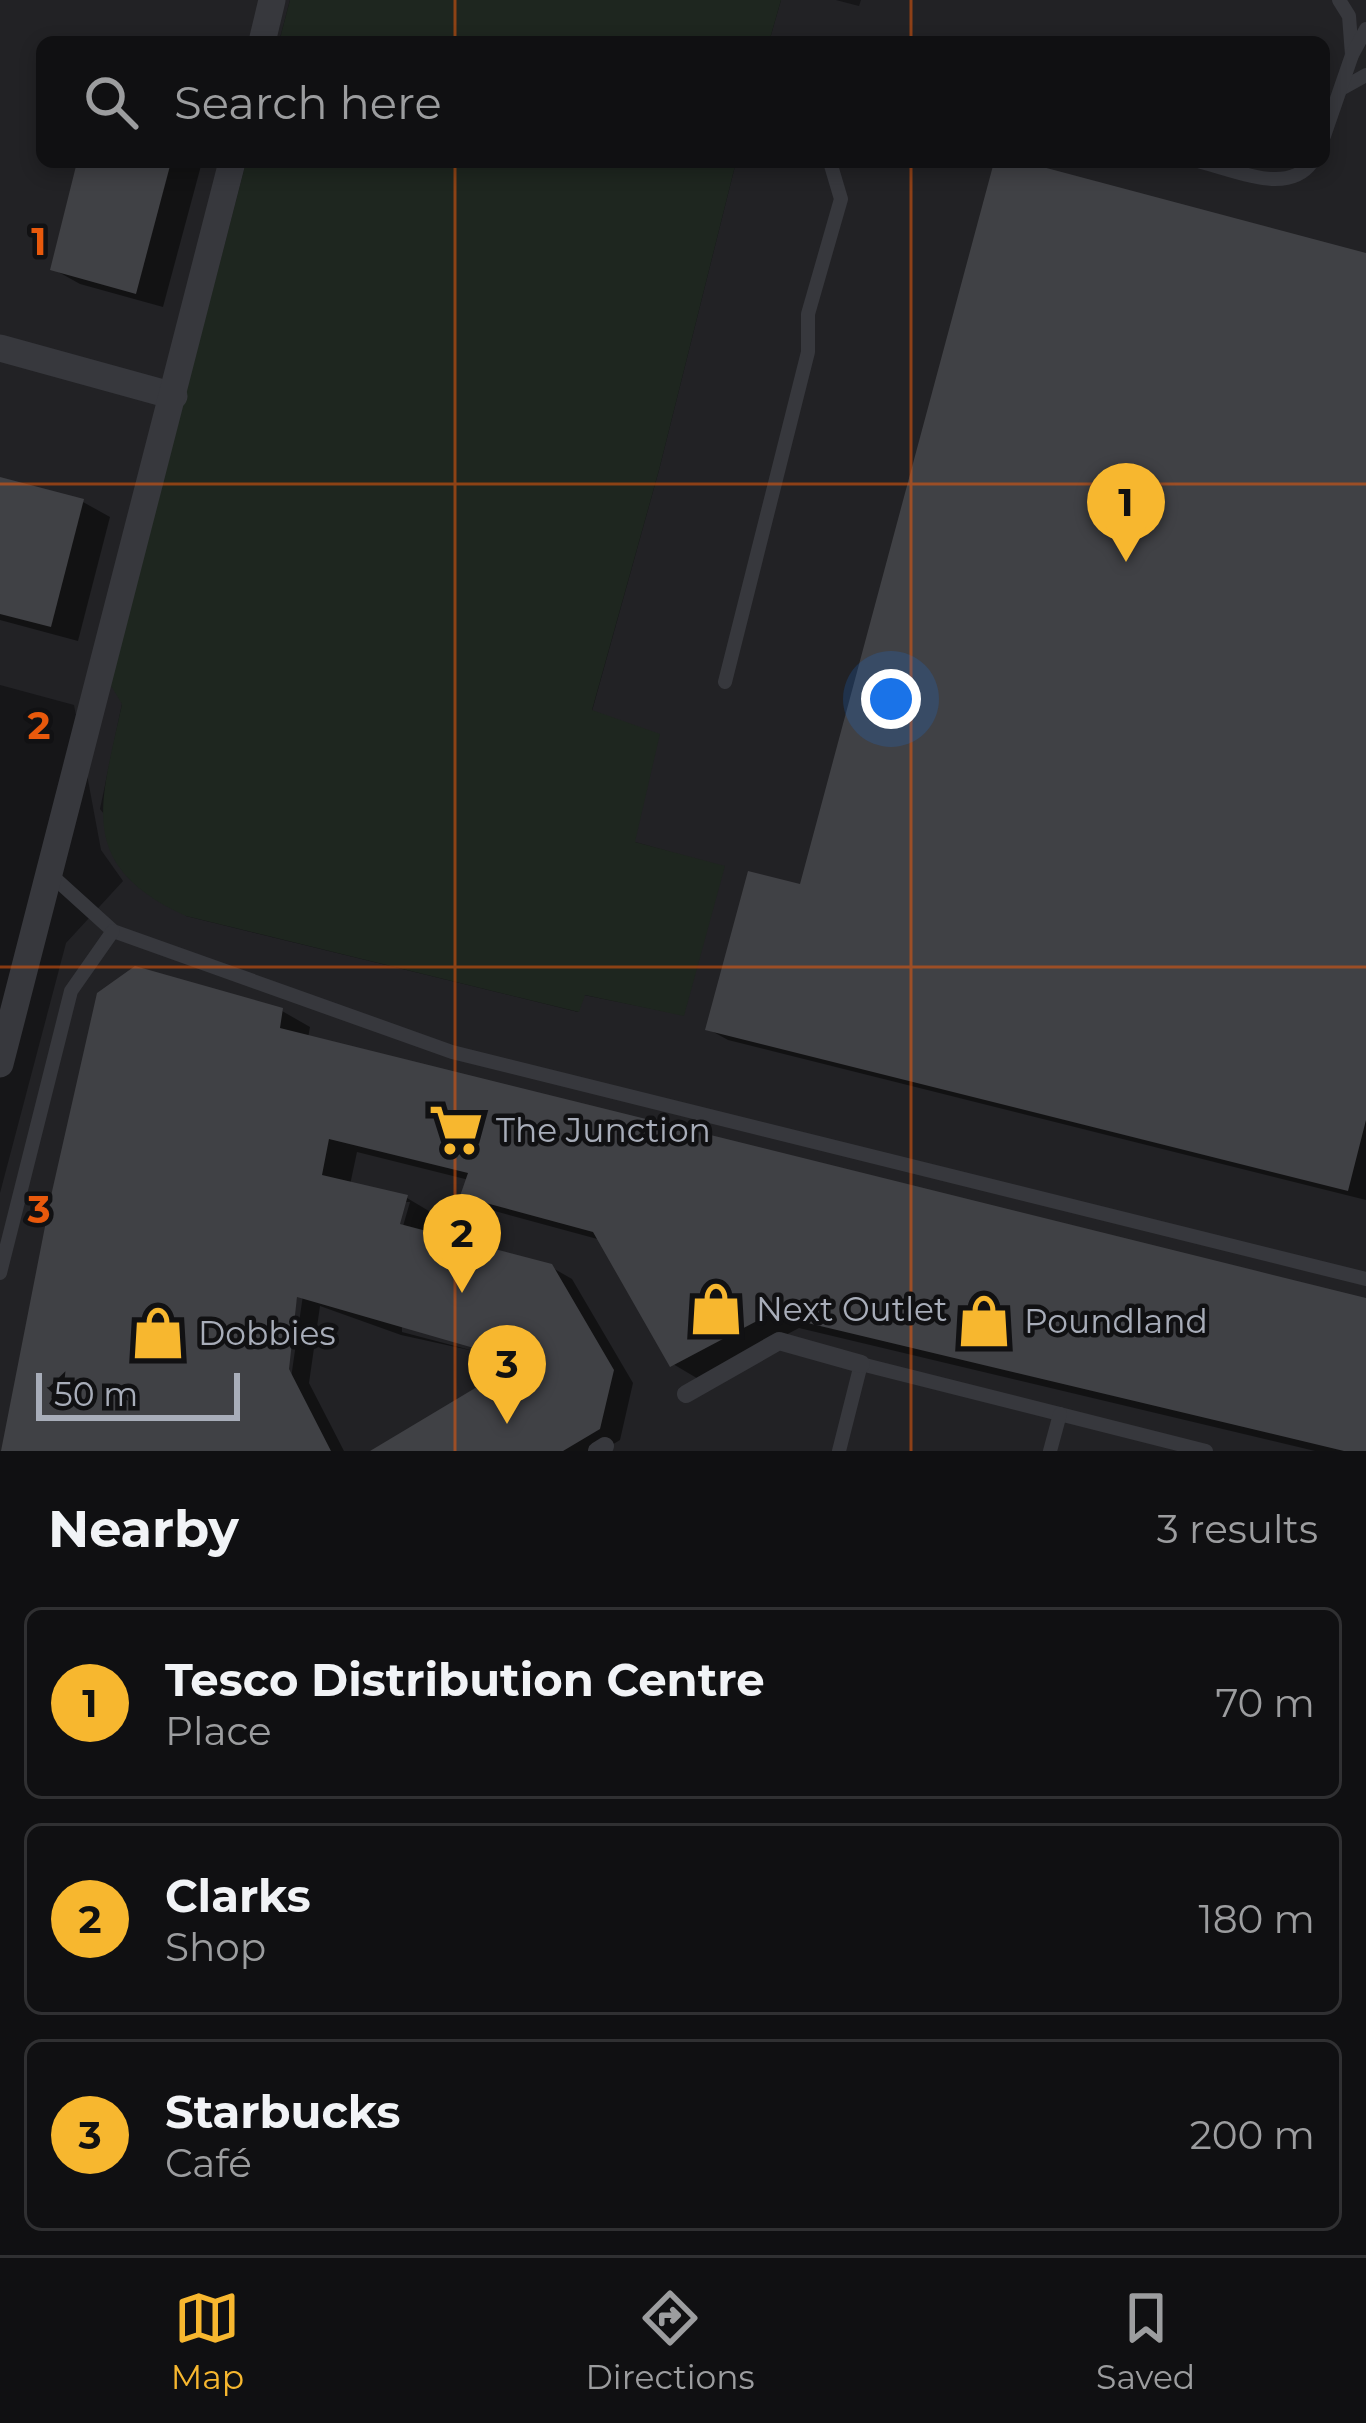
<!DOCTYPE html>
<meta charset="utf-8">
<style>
body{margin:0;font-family:Montserrat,sans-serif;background:#19191b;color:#f1f3f6}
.scale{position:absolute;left:36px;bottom:30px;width:204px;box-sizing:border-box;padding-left:12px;border:6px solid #a8adb9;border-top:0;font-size:33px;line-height:42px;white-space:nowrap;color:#a8adb9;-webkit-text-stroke:9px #111113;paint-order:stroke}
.you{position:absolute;left:891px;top:699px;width:42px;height:42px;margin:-30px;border:9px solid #fff;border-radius:50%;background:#1a73e8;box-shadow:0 0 0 18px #1a73e833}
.badge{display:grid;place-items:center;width:78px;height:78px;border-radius:50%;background:#f7b72f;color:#111;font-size:39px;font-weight:700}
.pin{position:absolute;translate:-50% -99px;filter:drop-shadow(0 3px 6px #0008)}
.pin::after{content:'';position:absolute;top:63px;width:42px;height:36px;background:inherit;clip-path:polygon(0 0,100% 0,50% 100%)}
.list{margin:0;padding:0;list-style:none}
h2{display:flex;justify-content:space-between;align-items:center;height:156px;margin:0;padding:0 48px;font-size:51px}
h2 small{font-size:39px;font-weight:400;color:#9c9d9f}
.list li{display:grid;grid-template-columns:78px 1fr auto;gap:36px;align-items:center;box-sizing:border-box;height:192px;margin:0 24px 24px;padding:0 24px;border:3px solid #303032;border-radius:18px}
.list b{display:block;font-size:45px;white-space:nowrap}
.list p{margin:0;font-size:39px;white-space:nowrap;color:#9c9d9f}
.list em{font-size:39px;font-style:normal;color:#9c9d9f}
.icon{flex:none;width:66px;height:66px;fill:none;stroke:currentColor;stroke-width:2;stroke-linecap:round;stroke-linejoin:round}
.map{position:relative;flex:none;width:1366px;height:1451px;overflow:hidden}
.search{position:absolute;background:#101012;box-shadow:0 6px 18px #0003;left:36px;right:36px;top:36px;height:132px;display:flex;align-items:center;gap:30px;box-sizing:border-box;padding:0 42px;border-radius:18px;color:#9c9d9f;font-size:45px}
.sheet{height:804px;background:#101012}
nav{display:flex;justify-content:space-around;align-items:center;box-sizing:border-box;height:168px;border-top:3px solid #303032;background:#101012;font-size:33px;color:#9c9d9f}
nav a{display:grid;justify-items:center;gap:6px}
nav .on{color:#f7b72f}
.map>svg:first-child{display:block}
.built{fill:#222225}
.green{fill:#1e261f}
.shadow{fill:#0007;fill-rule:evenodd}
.building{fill:#404145}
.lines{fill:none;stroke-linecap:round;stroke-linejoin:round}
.service{stroke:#37383d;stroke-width:14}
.pedestrian{stroke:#37383d;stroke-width:18}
.minor{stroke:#37383d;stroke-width:27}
.grid{fill:none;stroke:#e8590c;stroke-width:3;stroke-opacity:0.55}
.labels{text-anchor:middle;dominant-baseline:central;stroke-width:9;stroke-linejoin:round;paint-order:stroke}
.poi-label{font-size:33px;fill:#a8adb9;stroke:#111113;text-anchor:start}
.grid-label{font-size:39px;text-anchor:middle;font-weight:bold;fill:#e8590c;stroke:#111113;stroke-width:9;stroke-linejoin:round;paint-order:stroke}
</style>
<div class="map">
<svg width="1366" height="1451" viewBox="0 0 1366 1451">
<rect width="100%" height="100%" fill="#161618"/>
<path class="built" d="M0,0h290l-11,42h-237v120h204l-129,502 5,40 -22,105 86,107 392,96 6,-17 99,20 41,-148 -89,-25 -43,-131 67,-241 77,-308h588v-120h-555l12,-42h55l23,6 2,-6h505v1451h-1366v-258l66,-250 57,-62 -22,-31 -27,-145 -74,-20z"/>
<g class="green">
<path d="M290,0h491l-12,42h-490z"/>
<path d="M246,162h490l-77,308 -67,240 68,24 -25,108 90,24 -41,150 -99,-21 -6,17 -393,-96c-112,-51 -85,-112 -64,-212l-12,-20z"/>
</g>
<g class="shadow">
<path d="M80,162h122l-39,145 -83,-23 -27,-15z"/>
<path d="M997,162h15l354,94v944l-638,-160 -20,-11 94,-141z"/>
<path d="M0,480l83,22 27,15 -32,124 -78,-21z"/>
<path d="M282,1011l28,16 -2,11 1058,263v150h-51l-516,-123 -99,52 -27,-16 -72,-124 -110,-30 -27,-16 5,-14 -112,-28 -7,33 57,13 27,16 -5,21 122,32 21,12 61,104 -13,57 -18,11h-227l137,-81 -11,-13 -100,-22 -81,-29 -11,77 35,68h-340zM403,1202h7l-11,38 -6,-2zM297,1295h6l-13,90 -6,-1zM402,1326l78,20 -2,6 -76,-20z"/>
</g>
<g class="building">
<path d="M77,162h94l-35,132 -86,-24z"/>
<path d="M994,162h30l342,91v867l-18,71 -643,-161 43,-159 52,13z"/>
<path d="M0,477l84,22 -33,128 -51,-13z"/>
<path d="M135,966l148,42 -3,20 1086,270v153h-22l-574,-137 -100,53 -77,-135 -133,-36 8,-23 -139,-34 -7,36 86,20 -8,29 152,40 62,106 -14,59 -37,22h-193l137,-82 -9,-14 -201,-58 -8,72 42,82h-330l50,-255 46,-203z"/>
</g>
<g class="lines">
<g class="service">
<path d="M1339,0l10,16 3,39"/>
<path d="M1341,89l25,-14"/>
<path d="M1324,136l28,-81 14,-26"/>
<path d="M1201,162c34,8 87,34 111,0"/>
<path d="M725,682l83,-330v-38l33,-115 -11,-37"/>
<path d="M50,874l63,57 339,121 914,227"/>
<path d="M0,1273l71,-282 42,-60"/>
<path d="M839,1451l22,-87 345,87"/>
<path d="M1050,1451l10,-37"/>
</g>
<g class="pedestrian">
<path d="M686,1394l93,-53 82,23"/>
<path d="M597,1451l8,-5"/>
</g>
<g class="minor">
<path d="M262,42l10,-42"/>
<path d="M0,348l174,48"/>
<path d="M0,1064l232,-902"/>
</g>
</g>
<path class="grid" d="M455,0v42M911,0v42M455,162v1289M911,162v1289M0,484h1366M0,967h1366"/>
<defs>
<symbol id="supermarket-bare" viewBox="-9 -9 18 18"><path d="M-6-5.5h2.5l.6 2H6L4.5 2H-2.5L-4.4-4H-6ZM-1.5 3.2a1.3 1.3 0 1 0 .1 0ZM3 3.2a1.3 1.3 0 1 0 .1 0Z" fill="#f7b72f" stroke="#111113" stroke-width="2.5" paint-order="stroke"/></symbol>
<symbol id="shop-bare" viewBox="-9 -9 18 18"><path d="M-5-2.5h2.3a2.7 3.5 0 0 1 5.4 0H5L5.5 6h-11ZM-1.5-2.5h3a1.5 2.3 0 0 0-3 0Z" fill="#f7b72f" stroke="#111113" stroke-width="2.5" paint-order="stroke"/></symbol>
</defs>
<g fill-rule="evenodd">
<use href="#supermarket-bare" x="418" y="1092" width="76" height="76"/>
<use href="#shop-bare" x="678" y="1271" width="76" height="76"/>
<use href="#shop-bare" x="946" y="1283" width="76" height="76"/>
<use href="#shop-bare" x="120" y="1295" width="76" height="76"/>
</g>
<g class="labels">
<g class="poi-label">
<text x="496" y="1130">The Junction</text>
<text x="756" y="1309">Next Outlet</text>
<text x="1024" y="1321">Poundland</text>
<text x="198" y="1333">Dobbies</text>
</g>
</g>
<g class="grid-label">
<text x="39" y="255">1</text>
<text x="39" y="739">2</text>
<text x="39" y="1223">3</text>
</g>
</svg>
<div class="scale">50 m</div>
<div class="you"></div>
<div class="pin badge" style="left:1126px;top:562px">1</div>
<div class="pin badge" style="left:462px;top:1293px">2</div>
<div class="pin badge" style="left:507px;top:1424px">3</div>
<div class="search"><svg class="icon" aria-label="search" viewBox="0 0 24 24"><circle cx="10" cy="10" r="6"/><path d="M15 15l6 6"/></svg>Search here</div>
</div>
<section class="sheet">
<h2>Nearby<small>3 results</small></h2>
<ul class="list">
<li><span class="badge">1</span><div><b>Tesco Distribution Centre</b><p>Place</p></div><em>70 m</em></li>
<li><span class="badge">2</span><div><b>Clarks</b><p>Shop</p></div><em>180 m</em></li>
<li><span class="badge">3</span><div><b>Starbucks</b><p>Café</p></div><em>200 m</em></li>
</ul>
</section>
<nav>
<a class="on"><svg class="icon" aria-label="map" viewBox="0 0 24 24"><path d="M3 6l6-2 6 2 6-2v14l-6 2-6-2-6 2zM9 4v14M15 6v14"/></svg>Map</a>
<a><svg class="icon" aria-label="directions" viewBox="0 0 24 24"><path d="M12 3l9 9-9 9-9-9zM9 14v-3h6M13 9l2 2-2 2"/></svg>Directions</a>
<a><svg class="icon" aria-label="saved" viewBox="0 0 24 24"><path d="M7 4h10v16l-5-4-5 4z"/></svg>Saved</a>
</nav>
